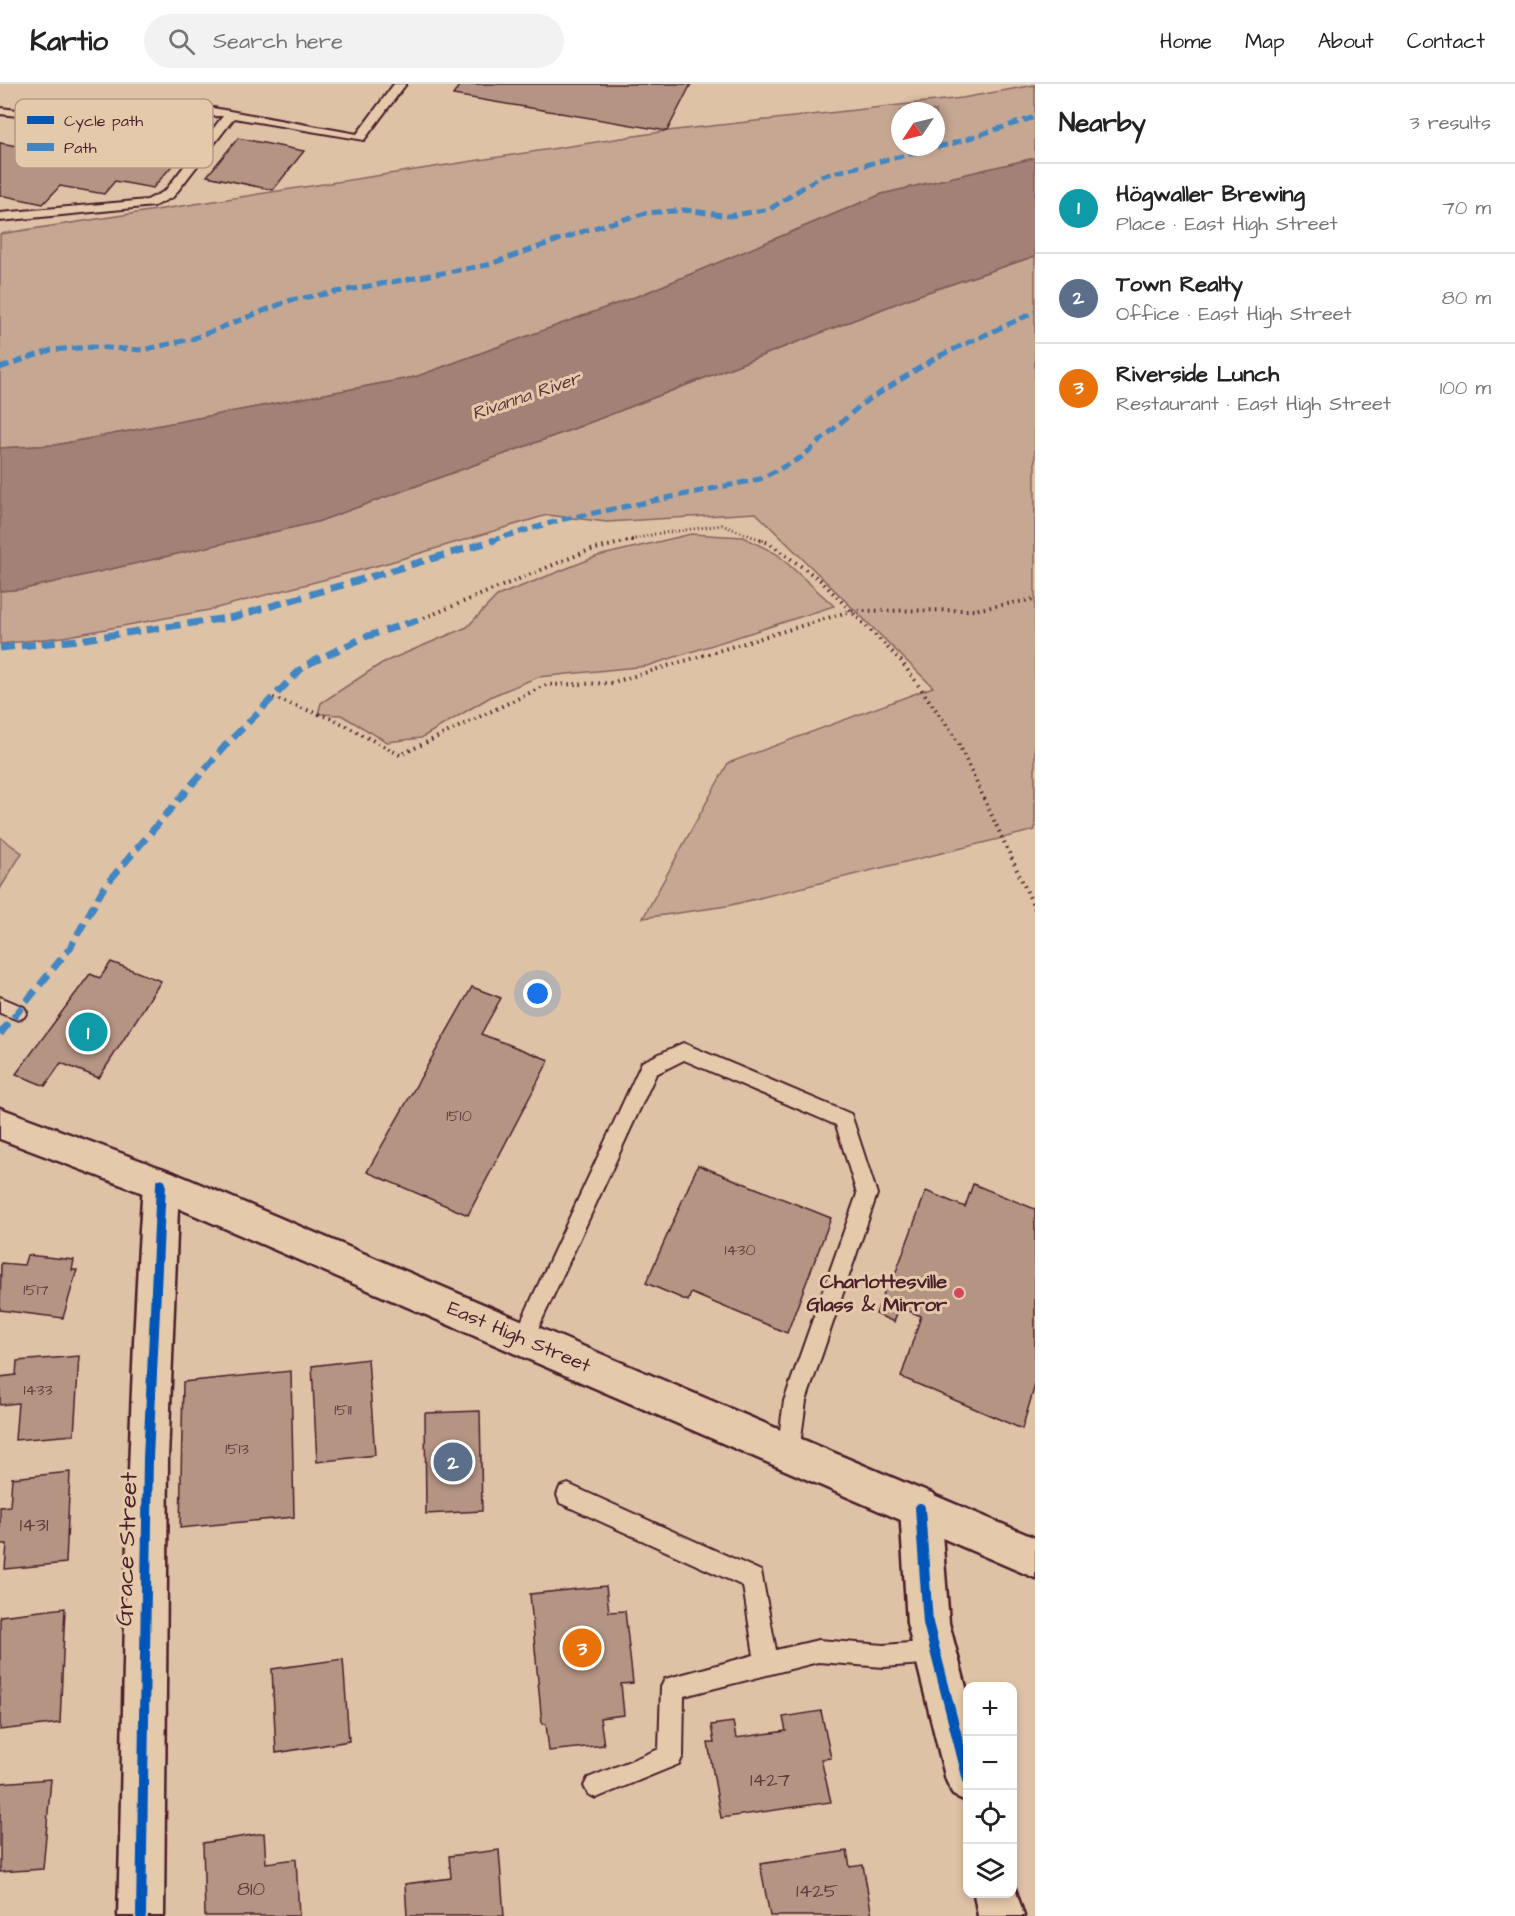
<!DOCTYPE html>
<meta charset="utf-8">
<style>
body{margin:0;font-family:"Architects Daughter",sans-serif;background:#f2f2f2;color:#222}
.controls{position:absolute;right:18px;bottom:18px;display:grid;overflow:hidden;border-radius:12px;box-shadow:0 3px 9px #0003}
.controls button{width:54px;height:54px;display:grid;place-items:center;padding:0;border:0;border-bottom:2px solid #e0e0e0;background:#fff;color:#222;font:30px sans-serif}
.compass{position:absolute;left:891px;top:18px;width:54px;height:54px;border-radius:50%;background:#fff;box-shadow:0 3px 9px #0003;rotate:235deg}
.you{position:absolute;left:538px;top:910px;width:21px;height:21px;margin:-15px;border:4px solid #fff;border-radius:50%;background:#1a73e8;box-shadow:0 0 0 9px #1a73e833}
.badge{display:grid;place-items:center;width:39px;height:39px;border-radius:50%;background:#d1495b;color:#fff;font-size:20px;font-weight:700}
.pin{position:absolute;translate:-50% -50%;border:3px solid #fff;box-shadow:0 2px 6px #0006}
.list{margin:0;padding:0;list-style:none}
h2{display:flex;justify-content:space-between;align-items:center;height:78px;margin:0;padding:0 24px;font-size:26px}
h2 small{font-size:20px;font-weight:400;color:#767676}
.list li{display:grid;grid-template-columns:39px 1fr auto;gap:18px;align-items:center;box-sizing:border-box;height:90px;padding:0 24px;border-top:2px solid #e0e0e0}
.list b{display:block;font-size:22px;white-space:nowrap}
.list p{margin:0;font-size:20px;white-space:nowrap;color:#767676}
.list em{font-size:20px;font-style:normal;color:#767676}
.icon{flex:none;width:33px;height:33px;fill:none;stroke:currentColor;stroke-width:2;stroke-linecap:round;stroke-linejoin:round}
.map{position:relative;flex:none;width:1035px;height:1832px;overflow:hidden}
header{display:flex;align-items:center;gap:36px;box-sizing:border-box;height:84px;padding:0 30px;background:#fff;border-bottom:2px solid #e0e0e0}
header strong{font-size:28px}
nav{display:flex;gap:33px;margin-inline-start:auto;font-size:21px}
.search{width:420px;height:54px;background:#f2f2f2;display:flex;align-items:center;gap:15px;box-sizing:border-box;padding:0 21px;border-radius:33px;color:#767676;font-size:22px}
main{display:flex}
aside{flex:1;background:#fff}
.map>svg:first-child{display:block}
.green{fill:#c5a792;stroke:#88635e;stroke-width:1.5;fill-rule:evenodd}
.water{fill:#a38176;stroke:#7f5a58;stroke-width:1.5}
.building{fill:#b49483;stroke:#4a1f2b;stroke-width:1.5}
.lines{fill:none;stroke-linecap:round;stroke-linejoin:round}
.service-casing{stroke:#4a1f2b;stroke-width:4}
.minor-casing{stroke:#4a1f2b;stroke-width:5}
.primary-casing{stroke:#4a1f2b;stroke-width:5}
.path-far1{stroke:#4a1f2b;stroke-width:3;stroke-dasharray:1 3;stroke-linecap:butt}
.path{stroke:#4a1f2b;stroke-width:4;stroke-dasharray:1.5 4.5;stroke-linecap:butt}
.service{fill:#e4c9ab;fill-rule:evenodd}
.minor{fill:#e4c9ab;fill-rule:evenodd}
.primary{fill:#e4c9ab;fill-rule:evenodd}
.quiet-far1{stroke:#4286c2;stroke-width:5;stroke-dasharray:10 5;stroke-linecap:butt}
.quiet{stroke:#4286c2;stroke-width:7;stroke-dasharray:14 7;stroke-linecap:butt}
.cycleway-casing{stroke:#e4c9ab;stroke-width:14}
.cycleway{stroke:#0057b8;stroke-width:10}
.poi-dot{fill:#d1495b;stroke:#e4c9ab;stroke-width:2}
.labels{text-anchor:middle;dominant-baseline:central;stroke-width:6;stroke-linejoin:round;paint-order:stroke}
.number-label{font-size:16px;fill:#643c41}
.far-water-label{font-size:18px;font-style:italic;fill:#5c333a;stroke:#e4c9ab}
.poi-label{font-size:20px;font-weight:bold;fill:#4a1f2b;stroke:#e4c9ab;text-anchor:end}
.street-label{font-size:20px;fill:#4a1f2b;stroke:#e4c9ab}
.near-number-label{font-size:20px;fill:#643c41}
.near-street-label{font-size:24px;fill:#4a1f2b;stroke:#e4c9ab}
.key{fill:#e4c9ab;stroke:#b69685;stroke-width:1.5}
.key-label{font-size:16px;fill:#4a1f2b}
</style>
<header>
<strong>Kartio</strong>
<div class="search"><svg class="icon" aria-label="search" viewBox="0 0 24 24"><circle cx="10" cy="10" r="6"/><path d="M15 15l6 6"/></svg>Search here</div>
<nav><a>Home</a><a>Map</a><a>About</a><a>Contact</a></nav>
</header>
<main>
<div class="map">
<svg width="1035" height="1832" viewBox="0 0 1035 1832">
<rect width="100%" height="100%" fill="#dec2a6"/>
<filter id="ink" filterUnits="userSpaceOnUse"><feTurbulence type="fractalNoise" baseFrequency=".0167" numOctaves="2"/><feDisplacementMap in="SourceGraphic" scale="12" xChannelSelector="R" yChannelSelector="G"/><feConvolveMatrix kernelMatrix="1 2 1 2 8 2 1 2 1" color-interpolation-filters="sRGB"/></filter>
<g filter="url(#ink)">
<g class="green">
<path d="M1035,1v73l-153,36 -239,100 -228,83 -360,68 -55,3v-214l667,-103 295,-33zM900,27h36v36h-36z"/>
<path d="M1035,172v574l-308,76 -84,12 85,-155 205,-76 -177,-174 -149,9 -60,-7 -156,47 -182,48 -146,27 -63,7v-53l24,-2 293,-67 256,-93 340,-132z"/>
<path d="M691,450l52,3 34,17 57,52 -187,60 -109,11 -46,19 -71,42 -34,4 -46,-27 -23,-1 3,-11 61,-40 85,-36 30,-31 101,-40z"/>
<path d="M0,753l22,16 -22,36z"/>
</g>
<path class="water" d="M1035,74v98l-122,41 -340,132 -256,93 -293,67 -24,2v-143l55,-3 360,-68 228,-83 239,-100z"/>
<g class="building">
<path d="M460,0h231l-24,47 -214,-36z"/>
<path d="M153,50l40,7 -40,47 -38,-7 -11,13 -44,-8 -17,18 -43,-9v-52l17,3 8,-8 63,12 11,-12 43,9z"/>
<path d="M238,54l66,13 -31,39 -66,-14z"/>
<path d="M111,878l50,19 -62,97 -38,-15 -16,23 -29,-12 74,-100 10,4z"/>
<path d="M472,903l29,11 -20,36 68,26 -81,155 -101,-43z"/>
<path d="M698,1081l133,53 -44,115 -96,-40 -3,8 -42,-18z"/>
<path d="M973,1100l62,25v176l-13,44 -121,-52 20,-61 -22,-9 -5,15 -18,-8 13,-36 4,2 33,-89 39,16z"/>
<path d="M27,1171l47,5 -2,10h5l-14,48 -63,-8 1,-47 23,2z"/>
<path d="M79,1272l-5,79 -59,5 3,-37 -18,2v-28l16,-2 1,-14z"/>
<path d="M368,1275l7,96 -58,7 -5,-96z"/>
<path d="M291,1287l3,146 -114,11 3,-146z"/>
<path d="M480,1327l2,100 -56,3 -1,-101z"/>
<path d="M70,1388l-4,91 -61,6 2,-25h-7v-37l10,-1 2,-28z"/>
<path d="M606,1502l3,26 16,-1 8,72 -12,1 3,31 -24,3 4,27 -55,6 -3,-27h-4l-12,-130z"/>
<path d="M65,1524l-5,115 -60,7v-114z"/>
<path d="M343,1575l6,82 -73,12 -4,-84z"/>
<path d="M821,1627l10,47 -10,1 10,43 -110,16 -13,-75h6l-3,-18 22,-3 3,16 50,-7 -3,-14z"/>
<path d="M51,1695l-8,90 -43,3v-89z"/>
<path d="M264,1749l2,30 30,-4 3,57h-94l-2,-73z"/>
<path d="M499,1766l5,66h-97l-2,-32 46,-6 -2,-22z"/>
<path d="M847,1767l3,16 13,-2 9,51h-102l-10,-52z"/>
</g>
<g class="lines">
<defs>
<g id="service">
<path d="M394,0h12l-42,56 -130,-22 -61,79 -19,9 -154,15v-8l147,-13 18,-9 58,-75 -188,2 -35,-4v-6l35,4 178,-4 144,26z"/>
<path d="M0,913l24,10 3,5 -3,5 -6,3 -18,-7z"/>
<path d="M683,959l168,71 26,80 -71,207 -7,51 -3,8 -8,3 -8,-3 -3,-8 7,-51 73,-207 -21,-69 -152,-65 -28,14 -126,272 -7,3 -7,-3 -3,-7 129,-277z"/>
<path d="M568,1400l193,87 15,79 42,-10 66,5 51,-4 8,3 3,8 -3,8 -8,3 -51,4 -66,-5 -134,34 -1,60 -4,8 -83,34 -8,-4 -4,-8 4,-8 71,-29 2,-62 4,-8 89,-24 -11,-69 -183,-83 -3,-8 3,-8z"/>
</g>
<g id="minor">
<path d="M161,1084l13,5 5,11 -11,274 -4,458h-46c7,-244 8,-488 25,-732l5,-11z"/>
<path d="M920,1404l14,6 6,14 9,115 19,72v107l-15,-7 -7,-15 -39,-157 -7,-115 6,-14z"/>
<path d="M1012,1795l12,37h-46l-4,-22h38z"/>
</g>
<path id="primary" d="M0,1024l174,65 861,365v40l-887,-383 -148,-56z"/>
</defs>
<use href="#service" class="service-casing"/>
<use href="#minor" class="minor-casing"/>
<use href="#primary" class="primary-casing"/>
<path class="path-far1" d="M627,457l28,-7 67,-9 42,16"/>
<g class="path">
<path d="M760,456l9,3 51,37 81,81 55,77 79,171"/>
<path d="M424,534l163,-67 46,-11"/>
<path d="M273,614l60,21 67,36 146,-70 65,-2 240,-72 123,-1 61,-11"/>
</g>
<use href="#service" class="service"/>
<use href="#minor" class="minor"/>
<use href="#primary" class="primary"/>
<g class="quiet-far1">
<path d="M0,284l51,-18 42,-3 49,3 50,-11 99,-39 196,-35 100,-35 59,-17 39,-3 44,6 41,-7 51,-33 133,-33 81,-26"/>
<path d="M490,457l74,-22 196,-40 42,-22 60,-53 75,-47 98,-45"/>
</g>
<g class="quiet">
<path d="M0,564l78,-8 156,-23 261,-77"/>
<path d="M0,950l70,-86 34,-61 120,-140 80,-81 61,-29 59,-19"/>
</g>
<defs>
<g id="cycleway">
<path d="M920,1424l8,115 40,157"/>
<path d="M141,1832l7,-458 13,-274"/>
</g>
</defs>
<use href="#cycleway" class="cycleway-casing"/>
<use href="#cycleway" class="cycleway"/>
</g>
</g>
<circle class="poi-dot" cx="959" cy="1209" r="6"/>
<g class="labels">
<g class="number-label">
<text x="459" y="1032">1510</text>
<text x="740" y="1166">1430</text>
<text x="36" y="1206">1517</text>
<text x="38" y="1306">1433</text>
<text x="343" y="1326">1511</text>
<text x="237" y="1365">1513</text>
</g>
<g class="far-water-label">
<text transform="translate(526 312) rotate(-19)">Rivanna River</text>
</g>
<g class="poi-label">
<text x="947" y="1198">Charlottesville<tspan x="947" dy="23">Glass &amp; Mirror</tspan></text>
</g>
<g class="street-label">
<text transform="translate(519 1253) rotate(23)">East High Street</text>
</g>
<g class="near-number-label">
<text x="34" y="1441">1431</text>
<text x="770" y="1696">1427</text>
<text x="251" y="1805">810</text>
<text x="817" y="1807">1425</text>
</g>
<g class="near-street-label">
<text transform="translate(127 1465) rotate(-88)">Grace Street</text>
</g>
</g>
<rect x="15" y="15" width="198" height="69" rx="9" class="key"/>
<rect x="27" y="32" width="27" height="8" fill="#0057b8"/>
<rect x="27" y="59" width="27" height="8" fill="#4286c2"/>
<g class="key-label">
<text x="64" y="42">Cycle path</text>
<text x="64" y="69">Path</text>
</g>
</svg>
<div class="controls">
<button>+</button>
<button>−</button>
<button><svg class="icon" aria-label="locate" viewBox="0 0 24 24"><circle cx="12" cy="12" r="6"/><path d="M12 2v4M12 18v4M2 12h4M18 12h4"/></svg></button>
<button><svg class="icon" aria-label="layers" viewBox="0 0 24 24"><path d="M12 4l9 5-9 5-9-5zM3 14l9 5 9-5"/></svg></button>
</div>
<svg class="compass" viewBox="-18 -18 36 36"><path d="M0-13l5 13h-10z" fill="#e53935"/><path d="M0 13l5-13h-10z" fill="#767676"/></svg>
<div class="you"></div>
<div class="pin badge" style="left:88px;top:948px;background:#0f9aa8">1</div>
<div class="pin badge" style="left:453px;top:1378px;background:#5c6f8a">2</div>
<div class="pin badge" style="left:582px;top:1564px;background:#e8710a">3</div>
</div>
<aside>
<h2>Nearby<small>3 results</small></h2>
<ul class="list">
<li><span class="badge" style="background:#0f9aa8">1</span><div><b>Högwaller Brewing</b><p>Place · East High Street</p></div><em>70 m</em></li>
<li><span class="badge" style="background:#5c6f8a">2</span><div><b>Town Realty</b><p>Office · East High Street</p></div><em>80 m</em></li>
<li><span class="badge" style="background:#e8710a">3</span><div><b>Riverside Lunch</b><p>Restaurant · East High Street</p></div><em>100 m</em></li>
</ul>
</aside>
</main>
